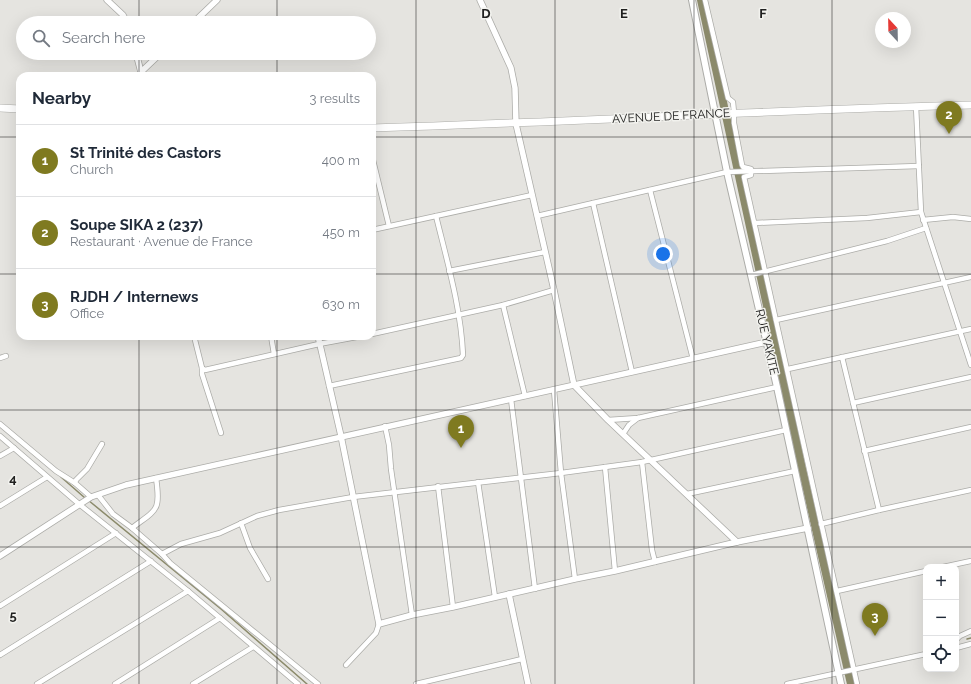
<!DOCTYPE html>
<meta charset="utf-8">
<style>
body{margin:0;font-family:Raleway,sans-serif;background:#f2f2f3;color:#1f2937}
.controls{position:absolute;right:12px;bottom:12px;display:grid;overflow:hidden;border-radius:8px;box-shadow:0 4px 16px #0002}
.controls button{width:36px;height:36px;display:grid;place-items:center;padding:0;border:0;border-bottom:1px solid #e0e1e3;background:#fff;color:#1f2937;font:20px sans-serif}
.compass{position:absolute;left:875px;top:12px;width:36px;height:36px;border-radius:50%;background:#fff;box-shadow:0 4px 16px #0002;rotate:338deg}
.you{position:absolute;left:663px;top:254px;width:14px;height:14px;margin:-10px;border:3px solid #fff;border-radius:50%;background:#1a73e8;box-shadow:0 0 0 6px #1a73e833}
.badge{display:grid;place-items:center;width:26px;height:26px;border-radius:50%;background:#7f7a20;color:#fff;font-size:13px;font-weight:700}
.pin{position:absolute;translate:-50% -33px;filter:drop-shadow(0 1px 2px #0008)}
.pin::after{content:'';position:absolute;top:21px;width:14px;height:12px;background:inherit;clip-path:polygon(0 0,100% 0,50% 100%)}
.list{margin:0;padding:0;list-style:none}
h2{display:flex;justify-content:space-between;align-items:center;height:52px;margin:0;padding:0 16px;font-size:17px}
h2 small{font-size:13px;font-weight:400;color:#747a83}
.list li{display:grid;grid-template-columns:26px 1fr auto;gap:12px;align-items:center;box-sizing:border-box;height:72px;padding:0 16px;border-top:1px solid #e0e1e3}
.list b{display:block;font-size:15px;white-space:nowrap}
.list p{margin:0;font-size:13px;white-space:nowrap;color:#747a83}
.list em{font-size:13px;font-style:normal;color:#747a83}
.icon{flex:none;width:22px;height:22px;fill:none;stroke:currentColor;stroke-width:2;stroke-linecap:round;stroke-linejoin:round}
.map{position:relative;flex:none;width:971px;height:684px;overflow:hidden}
.search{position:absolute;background:#fff;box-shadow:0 4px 16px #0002;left:16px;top:16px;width:360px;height:44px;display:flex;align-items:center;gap:10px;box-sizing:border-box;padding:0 14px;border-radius:22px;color:#747a83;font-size:15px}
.panel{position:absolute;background:#fff;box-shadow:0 4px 16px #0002;left:16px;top:72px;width:360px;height:268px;border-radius:12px}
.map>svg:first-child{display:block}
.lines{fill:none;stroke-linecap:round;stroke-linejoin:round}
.stream{stroke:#8b8a6b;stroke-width:1.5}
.river{stroke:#8b8a6b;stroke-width:8}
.minor-casing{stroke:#acaca8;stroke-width:6}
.tertiary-casing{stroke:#acaca8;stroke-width:7}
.secondary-casing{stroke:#acaca8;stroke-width:8}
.primary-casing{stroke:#acaca8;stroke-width:8}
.minor{stroke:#fff;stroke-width:4.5}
.tertiary{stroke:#fff;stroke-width:5.5}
.secondary{stroke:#fff;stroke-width:6}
.primary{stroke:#fff;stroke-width:7}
.grid{fill:none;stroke:#212120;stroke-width:1;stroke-opacity:0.55}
.labels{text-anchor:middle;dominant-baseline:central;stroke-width:3;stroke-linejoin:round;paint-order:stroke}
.street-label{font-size:12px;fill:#212120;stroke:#f2f2ee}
.grid-label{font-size:13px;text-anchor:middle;font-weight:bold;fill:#212120;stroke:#f2f2ee;stroke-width:3;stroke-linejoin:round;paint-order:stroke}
</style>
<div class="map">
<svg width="971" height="684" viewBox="0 0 971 684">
<rect width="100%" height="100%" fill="#e5e4e0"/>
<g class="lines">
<g class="stream">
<path d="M61,477l24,21"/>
<path d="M88,500l133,109 86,75"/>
<path d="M967,639l4,-1"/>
</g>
<path class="river" d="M701,0l101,468 49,216"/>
<defs>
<g id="minor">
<path d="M705,0l23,98 5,4 1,11v10l8,42 1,2 8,2v6l-7,2 113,507"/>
<path d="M916,106l5,106 50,153"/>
<path d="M372,156l17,70"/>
<path d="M650,190l43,169"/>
<path d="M593,203l39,169"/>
<path d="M537,216l190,-44 192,-6"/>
<path d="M923,220l30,-3 18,2"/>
<path d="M755,223l112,-5 54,-6"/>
<path d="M372,230l160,-35"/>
<path d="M449,271l96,-19"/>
<path d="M751,275l136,-34 39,-13"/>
<path d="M503,305l22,91"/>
<path d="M776,320l195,-43"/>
<path d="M372,334l131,-29 51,-15"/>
<path d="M194,336l8,32 3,2 114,-26 43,-8"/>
<path d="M271,336l3,18"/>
<path d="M842,357l37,153"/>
<path d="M0,358l6,-2"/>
<path d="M202,368v6l19,59"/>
<path d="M788,369l183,-40"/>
<path d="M329,386l132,-28 2,-3c-2,-47 -16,-94 -27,-139"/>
<path d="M554,390l7,83 14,106"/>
<path d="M511,399l24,190"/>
<path d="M853,403l118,-26"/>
<path d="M608,420l30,-2 139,-31"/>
<path d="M0,424l56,47 19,12"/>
<path d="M385,426l4,19 2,24 21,146"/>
<path d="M623,434l6,-9 9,-7"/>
<path d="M0,436l79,68 109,87 110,93"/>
<path d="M864,451l107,-24"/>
<path d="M0,456l14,-8"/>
<path d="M642,462l10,88 3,12"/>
<path d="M605,467l10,104"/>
<path d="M478,482l17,115"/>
<path d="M438,486l15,121"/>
<path d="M687,494l108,-23"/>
<path d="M98,495l15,19 19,14 30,26 8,9 148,121"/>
<path d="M91,497l-16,-14 1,-3 11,-11 15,-25"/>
<path d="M0,506l47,-29"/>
<path d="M241,523l9,25 18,31"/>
<path d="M821,524l58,-14 92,-20"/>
<path d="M132,528c25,-19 29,-17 24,-50"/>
<path d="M162,554l19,-10 39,-11 37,-17 22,-6 74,-13 208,-24 81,-11 144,-32"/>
<path d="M943,567l28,-6"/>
<path d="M837,591l89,-20"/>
<path d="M0,606l116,-73"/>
<path d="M956,640l4,-4 11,-5"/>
<path d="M956,648l15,-4"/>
<path d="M0,655l151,-94"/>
<path d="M346,665l30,-32 3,-9"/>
<path d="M37,684l151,-93"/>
<path d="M115,684l105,-66"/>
<path d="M193,684l60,-37"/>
<path d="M416,684l106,-25"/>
<path d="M787,684l139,-30"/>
</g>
<g id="tertiary">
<path d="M107,0l16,15 4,8"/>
<path d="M480,0l31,68 4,20 1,36 38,166 20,95 34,35 129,122"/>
<path d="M193,23l24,-23"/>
<path d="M136,53l6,23"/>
<path d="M141,72l20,-19"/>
<path d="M318,336l23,100 38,188 33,-9 41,-8 122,-28 40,-8 122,-29 71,-14"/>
<path d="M0,556l91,-59 35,-12 641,-143"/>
<path d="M509,594l19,90"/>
</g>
<path id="secondary" d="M692,0l35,172 50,215 64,297"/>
<g id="primary">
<path d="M0,108l20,1"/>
<path d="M372,128c200,-6 399,-18 599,-23"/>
</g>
</defs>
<use href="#minor" class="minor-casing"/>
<use href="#tertiary" class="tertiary-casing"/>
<use href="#secondary" class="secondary-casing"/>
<use href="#primary" class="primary-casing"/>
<use href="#minor" class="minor"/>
<use href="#tertiary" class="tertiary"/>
<use href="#secondary" class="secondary"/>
<use href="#primary" class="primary"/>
</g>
<path class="grid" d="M139,0v23M277,0v23M416,0v684M555,0v684M694,0v684M832,0v684M139,53v23M277,53v23M0,137h20M372,137h599M0,274h20M372,274h599M139,336v348M277,336v348M0,410h971M0,547h971"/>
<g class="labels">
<g class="street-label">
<text transform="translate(671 116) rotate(-3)">AVENUE DE FRANCE</text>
<text transform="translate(767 342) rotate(77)">RUE YAKITE</text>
</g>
</g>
<g class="grid-label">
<text x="486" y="18">D</text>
<text x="624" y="18">E</text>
<text x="763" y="18">F</text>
<text x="13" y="483">4</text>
<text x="13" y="620">5</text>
</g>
</svg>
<div class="controls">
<button>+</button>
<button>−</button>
<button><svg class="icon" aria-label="locate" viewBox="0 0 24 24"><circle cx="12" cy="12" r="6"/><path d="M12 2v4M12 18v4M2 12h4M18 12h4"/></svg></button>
</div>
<svg class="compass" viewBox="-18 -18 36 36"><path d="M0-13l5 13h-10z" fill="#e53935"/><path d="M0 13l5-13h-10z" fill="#747a83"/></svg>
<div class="you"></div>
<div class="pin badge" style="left:461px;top:448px">1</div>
<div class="pin badge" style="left:949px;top:134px">2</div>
<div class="pin badge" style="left:875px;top:636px">3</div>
<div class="search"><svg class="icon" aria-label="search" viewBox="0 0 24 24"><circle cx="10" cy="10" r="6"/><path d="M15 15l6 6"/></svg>Search here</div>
<section class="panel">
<h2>Nearby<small>3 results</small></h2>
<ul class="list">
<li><span class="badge">1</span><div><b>St Trinité des Castors</b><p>Church</p></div><em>400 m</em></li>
<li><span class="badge">2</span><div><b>Soupe SIKA 2 (237)</b><p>Restaurant · Avenue de France</p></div><em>450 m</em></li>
<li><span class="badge">3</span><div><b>RJDH / Internews</b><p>Office</p></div><em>630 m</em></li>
</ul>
</section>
</div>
